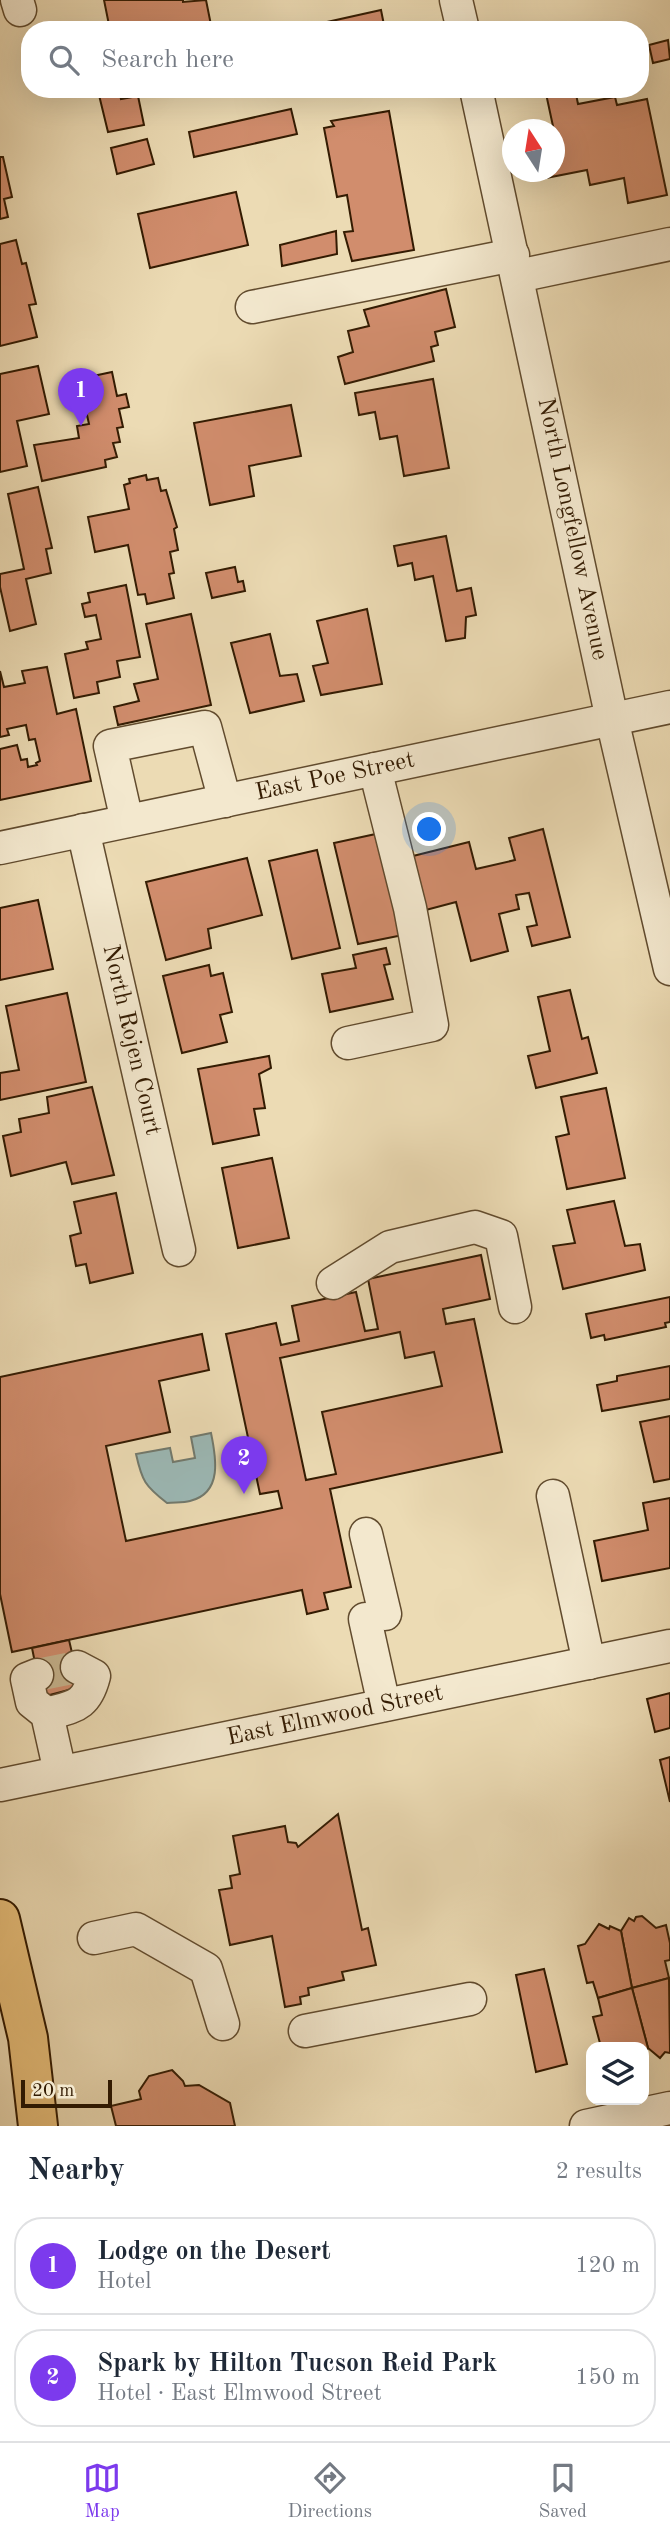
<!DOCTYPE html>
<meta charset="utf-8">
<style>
body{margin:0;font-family:"Old Standard TT",serif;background:#f6f6f7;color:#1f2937}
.controls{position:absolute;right:21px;bottom:21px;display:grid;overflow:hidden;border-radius:14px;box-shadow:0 7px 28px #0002}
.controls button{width:63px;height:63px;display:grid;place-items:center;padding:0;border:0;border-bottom:2px solid #e0e1e3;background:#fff;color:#1f2937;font:35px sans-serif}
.compass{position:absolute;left:502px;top:119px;width:63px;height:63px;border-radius:50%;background:#fff;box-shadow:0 7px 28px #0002;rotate:348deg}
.scale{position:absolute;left:21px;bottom:18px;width:91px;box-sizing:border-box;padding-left:7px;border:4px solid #331b02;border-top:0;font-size:19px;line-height:24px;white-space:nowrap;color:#331b02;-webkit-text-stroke:5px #f3e8ce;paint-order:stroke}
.you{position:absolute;left:430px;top:830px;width:24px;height:24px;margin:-18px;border:5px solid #fff;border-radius:50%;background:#1a73e8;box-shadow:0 0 0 10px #1a73e833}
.badge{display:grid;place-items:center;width:46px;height:46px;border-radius:50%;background:#7c3aed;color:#fff;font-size:23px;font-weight:700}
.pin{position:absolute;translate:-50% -58px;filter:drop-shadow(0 2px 4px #0008)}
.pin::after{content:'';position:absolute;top:37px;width:24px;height:21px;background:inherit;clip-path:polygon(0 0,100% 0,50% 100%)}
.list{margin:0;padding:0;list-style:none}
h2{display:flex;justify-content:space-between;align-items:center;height:91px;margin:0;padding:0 28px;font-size:30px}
h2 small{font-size:23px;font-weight:400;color:#747a83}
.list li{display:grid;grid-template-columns:46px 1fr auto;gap:21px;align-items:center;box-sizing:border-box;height:98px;margin:0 14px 14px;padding:0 14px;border:2px solid #e0e1e3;border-radius:28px}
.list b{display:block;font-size:26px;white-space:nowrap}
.list p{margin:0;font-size:23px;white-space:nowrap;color:#747a83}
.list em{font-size:23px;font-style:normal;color:#747a83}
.icon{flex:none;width:38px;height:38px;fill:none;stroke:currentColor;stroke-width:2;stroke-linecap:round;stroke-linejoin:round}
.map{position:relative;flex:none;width:670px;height:2126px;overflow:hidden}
.search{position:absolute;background:#fff;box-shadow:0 7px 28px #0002;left:21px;right:21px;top:21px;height:77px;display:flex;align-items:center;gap:18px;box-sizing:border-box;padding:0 24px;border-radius:28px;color:#747a83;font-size:26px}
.sheet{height:315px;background:#fff}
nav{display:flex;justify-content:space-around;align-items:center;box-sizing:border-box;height:98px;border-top:2px solid #e0e1e3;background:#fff;font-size:19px;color:#747a83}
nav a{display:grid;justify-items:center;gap:4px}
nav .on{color:#7c3aed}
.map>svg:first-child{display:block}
.water{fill:#9cb9b6;stroke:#727a6e;stroke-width:2}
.building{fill:#d18d6d;stroke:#331b02;stroke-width:2;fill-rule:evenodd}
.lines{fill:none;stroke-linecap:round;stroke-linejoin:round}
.minor-tunnel{stroke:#c7b590;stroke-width:32;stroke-dasharray:32 16;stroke-linecap:butt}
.minor-casing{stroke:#614b2e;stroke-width:35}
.major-casing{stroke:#331b02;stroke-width:42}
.minor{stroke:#f3e8ce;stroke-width:32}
.major{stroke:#e6be7a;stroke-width:38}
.labels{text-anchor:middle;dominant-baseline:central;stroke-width:6;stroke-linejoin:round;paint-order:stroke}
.street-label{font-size:24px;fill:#331b02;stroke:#f3e8ce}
</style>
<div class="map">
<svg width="670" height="2126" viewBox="0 0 670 2126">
<rect width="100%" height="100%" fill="#ecdbb4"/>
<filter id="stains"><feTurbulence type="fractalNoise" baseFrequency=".00286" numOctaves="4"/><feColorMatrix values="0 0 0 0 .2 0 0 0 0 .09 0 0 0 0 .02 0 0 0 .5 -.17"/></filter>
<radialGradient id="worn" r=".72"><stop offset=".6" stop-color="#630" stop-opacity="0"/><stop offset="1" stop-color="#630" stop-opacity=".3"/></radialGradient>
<path class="water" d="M211,1433c5,24 12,60 -21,68 -7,2 -16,1 -23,2 -22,-17 -25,-22 -31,-49l34,-6 3,14 22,-4 -4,-21z"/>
<g class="building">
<path d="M104,0h79v2l23,-2 6,30h-30v-3l-12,3h-60z"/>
<path d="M381,10l4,20h-94z"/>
<path d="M668,40l2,19 -17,4 -4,-18z"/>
<path d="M545,89h30l3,15 37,-7 2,8 30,-6 20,96 -39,8 -4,-25 -34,7 -3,-15 -41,8 -1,-6h9v-17l5,-1z"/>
<path d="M119,91l2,8 17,-3 6,29 -36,7 -9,-37z"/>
<path d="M291,109l6,25 -103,23 -5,-25z"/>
<path d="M389,111l25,139 -62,11 -8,-29 9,-1 -6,-36 -10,2 -13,-69 10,-2 -3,-5z"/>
<path d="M147,139l7,25 -37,10 -6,-26z"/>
<path d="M0,157h3l9,40 -8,2 4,18 -8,2z"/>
<path d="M236,192l12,53 -98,23 -12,-54z"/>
<path d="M336,231l1,23 -55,12 -2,-21z"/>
<path d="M16,240l6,24 4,-1 10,41 -7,1 8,32 -37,9v-102z"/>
<path d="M446,289l9,38 -20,5 3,13 -7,2 3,14 -89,23 -7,-27 15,-5 -5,-21 21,-5 -5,-16z"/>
<path d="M38,366l11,48 -32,7 10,45 -27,6v-98z"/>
<path d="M112,372l5,24 9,-2 3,13 -10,2 4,18 -6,1 3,14 -7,1 4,14 -12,3 1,7 -64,14 -8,-36 45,-7 -2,-12 12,-2 -10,-45z"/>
<path d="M433,379l16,89 -45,8 -7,-40 -17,3 -5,-27 -16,3 -4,-22z"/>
<path d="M291,405l10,51 -52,10 5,30 -44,9 -16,-82z"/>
<path d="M146,475l1,5 11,-2 3,13 5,-1 11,37 -3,2 4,21 -8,2 4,21 -5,1 5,24 -27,6 -2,-10 -7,1 -10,-50 -33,7 -7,-35 41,-8 -5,-24 6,-2 -1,-4z"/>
<path d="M38,487l14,61 -6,1 5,24 -25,6 10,45 -26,7 -10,-44v-13l24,-5 -16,-75z"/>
<path d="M446,536l11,55 14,-3 5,27 -10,2 -1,21 -19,3 -13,-65 -18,4 -3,-17 -14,3 -4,-20z"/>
<path d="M235,567l3,15 5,-1 2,10 -33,7 -6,-25z"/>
<path d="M126,585l14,72 -23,4 3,16 -23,5 2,11 -25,5 -9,-44 23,-5 -2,-7 15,-3 -5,-24 -11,2 -3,-13 8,-2 -2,-9z"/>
<path d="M367,609l15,75 -61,11 -8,-29 15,-3 -11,-42z"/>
<path d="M191,614l20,91 -93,20 -4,-18 25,-6 -5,-17 24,-5 -12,-55z"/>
<path d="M270,634l10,42 17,-2 7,27 -54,12 -19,-70z"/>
<path d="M47,667l10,47 19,-5 15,72 -91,19v-51l17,-4 4,15 6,-1 1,8 9,-2 -1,-2 4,-2 -5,-22 -6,1 -3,-15 -19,4 2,6 -9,2v-66l4,16 21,-4 -3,-12z"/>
<path d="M543,829l27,108 -38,9 -5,-19 10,-2 -8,-32 -13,2 3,14 -20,5 9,37 -37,10 -15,-59 -34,9 -13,-54 60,-15 7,27 39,-9 -6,-22z"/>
<path d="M385,832l23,102 -50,10 -24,-101z"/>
<path d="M317,850l23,98 -48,11 -23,-98z"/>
<path d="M247,858l15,57 -54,14 3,19 -45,12 -20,-78z"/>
<path d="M38,900l15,69 -53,11v-72z"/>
<path d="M386,948l4,16 -6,1 9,34 -63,13 -8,-38 34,-6 -3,-13z"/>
<path d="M209,965l2,11 12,-3 9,39 -12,3 7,27 -45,11 -19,-77z"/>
<path d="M570,990l12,49 6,-2 9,36 -61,15 -8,-32 22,-5 -12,-54z"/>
<path d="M67,993l19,89 -86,18v-27l19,-3 -13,-64z"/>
<path d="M269,1056l2,12 -12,6 6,34 -11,1 5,26 -46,9 -15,-75z"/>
<path d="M92,1087l22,88 -42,9 -6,-22 -55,14 -8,-40 18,-4 -2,-13 30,-6 -2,-16z"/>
<path d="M606,1088l19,90 -58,11 -11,-52 13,-3 -8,-37z"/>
<path d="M272,1158l17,80 -51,10 -16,-80z"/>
<path d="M116,1193l17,80 -43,10 -4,-19 -10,2 -6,-30 11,-3 -7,-31z"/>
<path d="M614,1201l11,45 15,-2 5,26 -82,19 -10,-43 22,-3 -8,-33z"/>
<path d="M481,1255l9,44 -47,10 3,15 28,-5 28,133 -172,37 21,98 -27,6 4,16 -21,5 -5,-24 -290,62 -12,-58v-217l202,-43 7,36 -50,11 11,51 -64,14 20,95 156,-33 -4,-17 -18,3 -34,-160 50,-11 5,22 18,-4 -7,-35 64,-14 9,39 13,-2 -10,-50zM400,1332l5,26 29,-6 8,34 -120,26 14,62 -30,6 -26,-122z"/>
<path d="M670,1297v25l-5,1 1,4 -61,13 -1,-5 -13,3 -5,-24z"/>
<path d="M670,1366v33l-68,12 -5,-26 20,-4v-5z"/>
<path d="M670,1416v63l-16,3 -14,-60z"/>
<path d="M670,1498v70l-68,13 -8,-40 54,-11 -5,-27z"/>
<path d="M69,1640l11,47 -38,10 -10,-49z"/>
<path d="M670,1693v35l-15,4 -8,-33z"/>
<path d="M670,1757v45l-10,-42z"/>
<path d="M338,1814l24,116 6,-2 8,37 -34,7 2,8 -36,8 1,7 -9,2 1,7 -16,3 -13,-71 -42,9 -11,-55 13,-2 -2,-12 10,-2 -7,-38 52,-10 3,16 8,1 2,4z"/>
<path d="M642,1916l14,12 10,-3 4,18v17l-5,1 4,17 -37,10 -11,-57 8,-13 5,3 2,-4z"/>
<path d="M599,1924l10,5 1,-3 11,5 11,57 -34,10 -5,-16 -6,1 -9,-37 7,-2z"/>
<path d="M544,1969l23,95 -31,8 -20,-97z"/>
<path d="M669,1978l1,75 -5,-1 -5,6 -12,-10 -16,-60z"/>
<path d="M632,1988l16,60 -4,5v-6h-43l-8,-30 9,-2 -4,-17z"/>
<path d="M172,2070l11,11 2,5 14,-1 31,18 5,23h-119l-5,-20 30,-7 -2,-8 10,-15z"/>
</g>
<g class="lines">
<path class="minor-tunnel" d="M37,1675l40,-8"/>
<defs>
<g id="minor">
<path d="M17,0l3,10"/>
<path d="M456,0l7,30"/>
<path d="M476,89l136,630 58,250"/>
<path d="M518,276l152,-32"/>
<path d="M252,307l261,-52"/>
<path d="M127,821l-17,-75 95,-19 20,74"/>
<path d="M83,830l96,420"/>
<path d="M0,848l670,-141"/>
<path d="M348,1043l84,-18 -22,-117 -35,-139"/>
<path d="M333,1283l57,-36 85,-20 26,9 14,71"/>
<path d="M553,1496l36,167"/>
<path d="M366,1534l19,80"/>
<path d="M365,1619l19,86"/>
<path d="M37,1675l-10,4 5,23 15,12 13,58"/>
<path d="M47,1714c27,-8 39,-7 47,-38l-17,-9"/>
<path d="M0,1785l670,-139"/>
<path d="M94,1938l42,-9 70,40 17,55"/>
<path d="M305,2031l165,-32"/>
<path d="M586,2126l84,-18"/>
</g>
<path id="major" d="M0,1919l28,119 10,88"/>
</defs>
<use href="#minor" class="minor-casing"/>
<use href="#major" class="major-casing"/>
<use href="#minor" class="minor"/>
<use href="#major" class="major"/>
</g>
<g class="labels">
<g class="street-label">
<text transform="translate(572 529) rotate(78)">North Longfellow Avenue</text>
<text transform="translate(335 777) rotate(-12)">East Poe Street</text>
<text transform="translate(131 1040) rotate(77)">North Rojen Court</text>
<text transform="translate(335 1716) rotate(-12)">East Elmwood Street</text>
</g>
</g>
<rect width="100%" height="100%" filter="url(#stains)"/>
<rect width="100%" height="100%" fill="url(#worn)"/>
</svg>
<div class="controls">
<button><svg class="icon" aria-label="layers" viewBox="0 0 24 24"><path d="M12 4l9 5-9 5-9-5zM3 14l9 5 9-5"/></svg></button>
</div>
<svg class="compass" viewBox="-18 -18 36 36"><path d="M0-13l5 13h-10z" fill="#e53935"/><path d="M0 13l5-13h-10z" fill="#747a83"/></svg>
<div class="scale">20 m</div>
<div class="you"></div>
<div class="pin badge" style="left:81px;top:426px">1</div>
<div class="pin badge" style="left:244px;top:1494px">2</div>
<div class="search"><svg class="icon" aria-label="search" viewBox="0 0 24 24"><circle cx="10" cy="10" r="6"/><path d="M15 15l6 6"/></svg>Search here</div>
</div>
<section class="sheet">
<h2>Nearby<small>2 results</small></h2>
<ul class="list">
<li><span class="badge">1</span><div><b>Lodge on the Desert</b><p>Hotel</p></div><em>120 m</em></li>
<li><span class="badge">2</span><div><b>Spark by Hilton Tucson Reid Park</b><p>Hotel · East Elmwood Street</p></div><em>150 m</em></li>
</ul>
</section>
<nav>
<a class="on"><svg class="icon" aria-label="map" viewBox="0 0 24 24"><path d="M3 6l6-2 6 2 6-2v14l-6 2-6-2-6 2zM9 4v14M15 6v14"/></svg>Map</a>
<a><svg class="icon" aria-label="directions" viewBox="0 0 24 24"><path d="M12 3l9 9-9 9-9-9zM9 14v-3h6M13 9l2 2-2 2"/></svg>Directions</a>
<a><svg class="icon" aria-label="saved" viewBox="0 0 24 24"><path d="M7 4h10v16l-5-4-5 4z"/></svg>Saved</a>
</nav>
